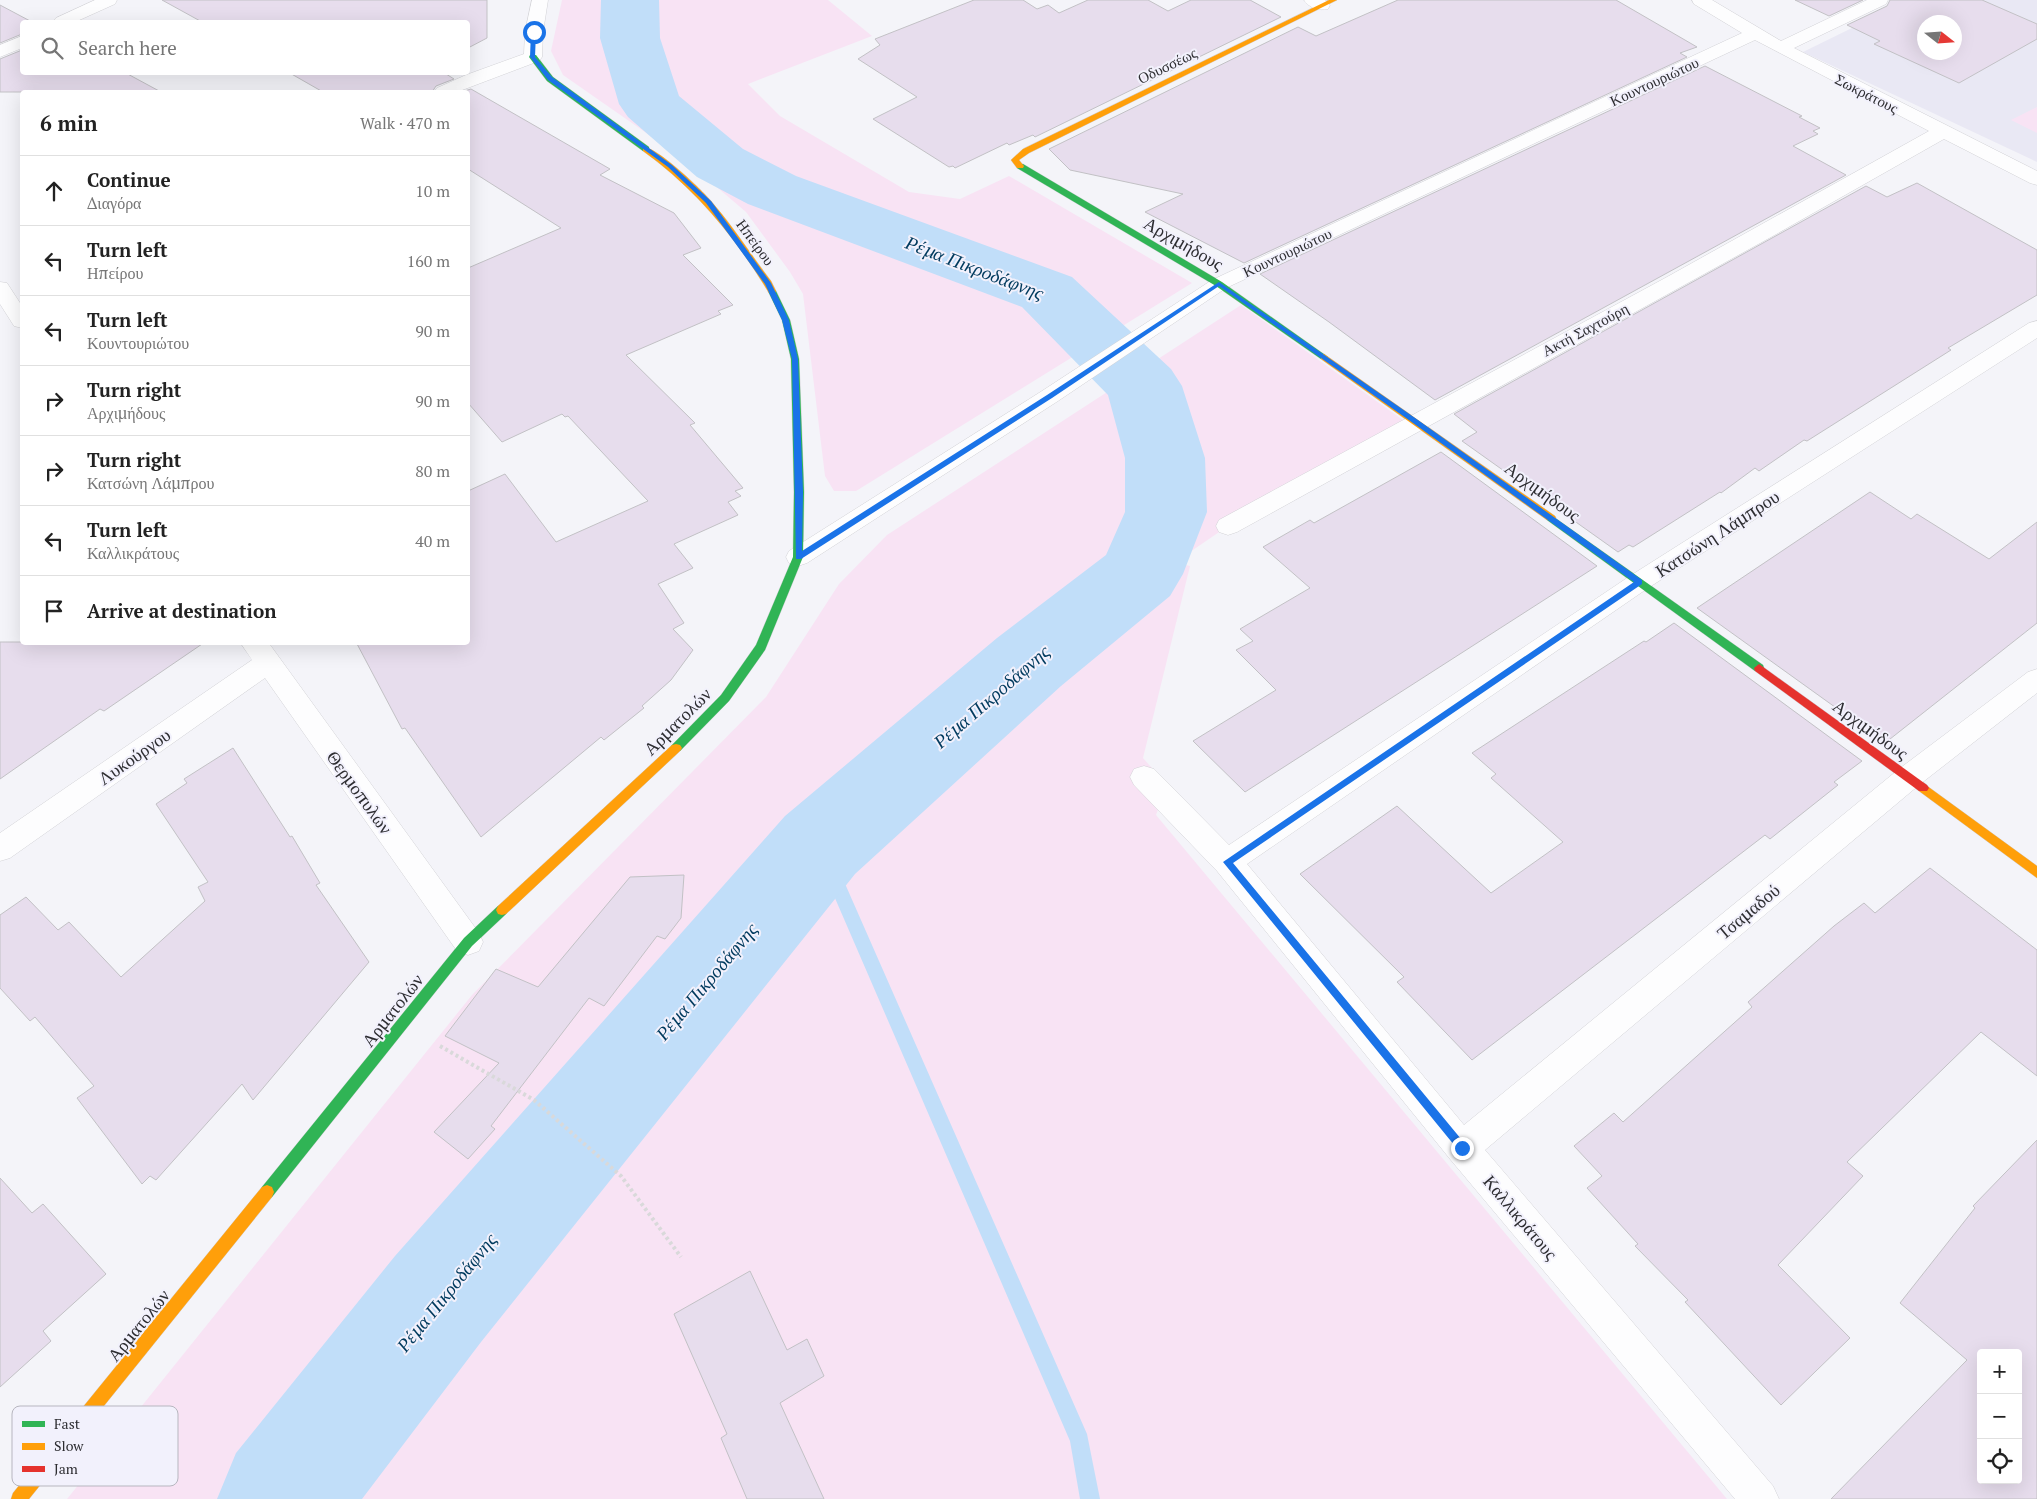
<!DOCTYPE html>
<meta charset="utf-8">
<style>
body{margin:0;font-family:"PT Serif",serif;background:#f2f2f2;color:#222}
.controls{position:absolute;right:15px;bottom:15px;display:grid;overflow:hidden;border-radius:5px;box-shadow:0 5px 20px #0002}
.controls button{width:45px;height:45px;display:grid;place-items:center;padding:0;border:0;border-bottom:1px solid #e0e0e0;background:#fff;color:#222;font:25px sans-serif}
.compass{position:absolute;left:1917px;top:15px;width:45px;height:45px;border-radius:50%;background:#fff;box-shadow:0 5px 20px #0002;rotate:107deg}
.stop{position:absolute;width:15px;height:15px;margin:-11px;border:4px solid #1a73e8;border-radius:50%;background:#fff}
.stop.end{background:#1a73e8;border-color:#fff;box-shadow:0 1px 5px #0008}
.list{margin:0;padding:0;list-style:none}
h2{display:flex;justify-content:space-between;align-items:center;height:65px;margin:0;padding:0 20px;font-size:21px}
h2 small{font-size:16px;font-weight:400;color:#767676}
.list li{display:grid;grid-template-columns:32px 1fr auto;gap:15px;align-items:center;box-sizing:border-box;height:70px;padding:0 20px;border-top:1px solid #e0e0e0}
.list b{display:block;font-size:19px;white-space:nowrap}
.list p{margin:0;font-size:16px;white-space:nowrap;color:#767676}
.list em{font-size:16px;font-style:normal;color:#767676}
.icon{flex:none;width:28px;height:28px;fill:none;stroke:currentColor;stroke-width:2;stroke-linecap:round;stroke-linejoin:round}
.map{position:relative;flex:none;width:2037px;height:1499px;overflow:hidden}
.search{position:absolute;background:#fff;box-shadow:0 5px 20px #0002;left:20px;top:20px;width:450px;height:55px;display:flex;align-items:center;gap:12px;box-sizing:border-box;padding:0 18px;border-radius:5px;color:#767676;font-size:19px}
.panel{position:absolute;background:#fff;box-shadow:0 5px 20px #0002;left:20px;top:90px;width:450px;height:555px;border-radius:5px}
.map>svg:first-child{display:block}
.built{fill:#e9e8f4;fill-rule:evenodd}
.green{fill:#f8e3f4}
.lines{fill:none;stroke-linecap:round;stroke-linejoin:round}
.stream{fill:#c1def9;fill-rule:evenodd}
.river{fill:#c1def9;fill-rule:evenodd}
.building{fill:#e7dded;stroke:#c2c1c5;fill-rule:evenodd}
.street-casing{stroke:#d2d2d6;stroke-width:1}
.fast-casing{stroke:#d2d2d6;stroke-width:1}
.slow-casing{stroke:#d2d2d6;stroke-width:1}
.jam-casing{stroke:#d2d2d6;stroke-width:1}
.path{stroke:#d9d9da;stroke-width:4;stroke-dasharray:3 3;stroke-linecap:butt}
.street{fill:#fdfdfe;fill-rule:evenodd}
.fast{fill:#30b455;fill-rule:evenodd}
.slow{fill:#ff9f0a;fill-rule:evenodd}
.jam{fill:#e5322d;fill-rule:evenodd}
.route{fill:#1a73e8}
.labels{text-anchor:middle;dominant-baseline:central;stroke-width:4;stroke-linejoin:round;paint-order:stroke}
.far-street-label{font-size:15px;fill:#2d2d31;stroke:#f2f1fc}
.street-label{font-size:18px;fill:#2d2d31;stroke:#f2f1fc}
.water-label{font-size:19px;font-style:italic;fill:#003a5e;stroke:#f2f1fc}
.key{fill:#f2f1fc;stroke:#b7b6bf;stroke-width:1}
.key-label{font-size:14px;fill:#2d2d31}
</style>
<div class="map">
<svg width="2037" height="1499" viewBox="0 0 2037 1499">
<rect width="100%" height="100%" fill="#f4f4f9"/>
<path class="built" d="M1909,0h128v162l-234,-110zM1924,22h30v30h-30z"/>
<g class="green">
<path d="M562,0h266l44,36 -124,48 32,32 129,76 51,7 49,-23 183,107 -336,208h-22l-9,-15 -22,-182 -13,-22 -44,-60 -61,-52 -122,-85 -12,-24z"/>
<path d="M2037,107v26l-26,-13z"/>
<path d="M1241,305l162,115 -175,97v9l-199,136 5,6 147,-104 9,2 -47,192 24,27 -11,30 571,684h-1660l405,-504 294,-298 73,-113 48,-49z"/>
</g>
<g class="lines">
<path class="stream" d="M820,838l6,2 2,5 259,589 13,65h-20l-10,-58 -258,-596 2,-5z"/>
<path class="river" d="M601,0h58l1,38 19,58 64,53 53,27 276,101 99,92 11,17 23,72 2,54 -24,62 -13,22 -109,90 -206,188 -374,468 -119,157h-145l19,-46 159,-197 390,-440 212,-178 109,-83 19,-43v-54l-17,-63 -86,-88 -274,-103 -51,-27 -69,-60 -9,-13 -19,-66z"/>
</g>
<g class="building">
<path d="M162,0h325v38l-19,10v-26h-266z"/>
<path d="M974,0h49l14,9 11,-4 11,8 29,-13h60l20,11 23,-11h59l31,17 -246,120 -2,-2 -24,10 -2,-2 -52,25 -2,-2 -4,1 -76,-48 44,-22 -59,-38 22,-14 -5,-6z"/>
<path d="M1398,0h218l81,47 -17,6 7,4 -443,206 -99,-51 38,-18 -113,-24 -21,-21 249,-122 18,9z"/>
<path d="M1795,0h68l-34,16z"/>
<path d="M1890,0h92l55,24v15l-78,44 -85,-39 6,-3 -33,-16 40,-19zM1924,22h30v30h-30z"/>
<path d="M0,5l32,17h-10v12l-22,9z"/>
<path d="M22,50v22h102l37,20h-161v-33z"/>
<path d="M1705,66l97,50 -3,1 21,11 -7,3 5,3 -25,12 53,29 -411,225 -106,-78 -69,-48z"/>
<path d="M288,72h155l11,7 -18,7 -4,6h-109z"/>
<path d="M471,89l139,80 -10,6 74,38 27,35 -18,7 50,50 -15,6 3,3 -95,41 69,68 -5,2 53,63 -8,3 6,5 -13,6 10,13 -64,29 19,24 -35,16 26,39 -11,6 20,21 -22,30 -29,26 2,2 -40,32 -3,-3 -120,100 -76,-109 -3,1 -46,-87h112v-151l37,-17 51,68 92,-41 -80,-85 -3,1 -3,-3 -60,28 -34,-39v-135l93,-40 -93,-59v-77h-7z"/>
<path d="M1917,183l120,67v45l-89,53 3,2 -144,91 -3,-1 -45,31 -4,-3 -34,25 -1,-1 -87,55 -4,-2 -11,7 -156,-111 15,-9 -23,-18 412,-228 21,11z"/>
<path d="M1441,452l156,114 -352,226 -52,-51 83,-51 -40,-40 17,-9 -13,-12 70,-41 -47,-41 47,-27 4,3z"/>
<path d="M1870,492l41,27 6,-5 72,45 48,-37v101l-152,120 -188,-135z"/>
<path d="M1674,623l188,138 -28,21 4,3 -68,54 -5,-4 -293,225 -75,-78 7,-5 -104,-103 97,-68 94,87 72,-51 -72,-64 5,-4 -24,-21 172,-112 2,1z"/>
<path d="M0,642h205l-101,69 -4,-2 -100,70z"/>
<path d="M233,748l57,89 2,-1 28,47 -4,2 53,77 -116,138 -11,-16 -86,96 -6,-4 -8,8 -65,-86 17,-12 -59,-69 -5,4 -30,-33v-73l26,-18 32,33 11,-8 52,55 84,-76 -7,-14 10,-5 -52,-78 31,-21 -3,-4z"/>
<path d="M1930,868l107,82v126l-56,-44 -134,130 16,14 -85,89 72,73 -69,67 -96,-103 3,-2 -53,-54 3,-2 -51,-56 15,-12 -28,-30 40,-33 9,9 129,-115 -4,-5 86,-76 30,-23 11,10z"/>
<path d="M684,875l-3,43 -16,21 -8,-3 -53,70 -15,-8 -98,128 4,3 -27,30 -34,-27 65,-69 -54,-27 51,-67 42,18 92,-110z"/>
<path d="M2037,1140v359h-206l136,-139 -67,-57 75,-95 -2,-2zM1981,1353h37v127h-37z"/>
<path d="M0,1178l32,35 11,-9 63,70 -63,57 8,10 -51,46z"/>
<path d="M750,1271l37,79 20,-11 17,37 -44,27 44,96h-77l-26,-61 6,-4 -53,-120z"/>
</g>
<g class="lines">
<defs>
<g id="street">
<path d="M95,0h22l-2,4 -40,18h-22l3,-4z"/>
<path d="M532,0h16l-5,32 -1,25 -3,4 -82,31h-23l3,-4 29,-13 58,-21 1,-22z"/>
<path d="M1304,0h21l5,5 -2,4c-9,2 -19,-1 -24,-9z"/>
<path d="M1692,0h20l69,41 86,-41h21l-2,4 -92,44 243,123v14l-7,-2 -86,-44 -173,98 -534,295 -9,3 -9,-3 -3,-6 3,-6 448,-243 262,-146 -174,-91 -529,248 -168,113 -251,162 -9,3 -9,-3 -3,-6 3,-6 253,-160 170,-111 530,-247 -48,-29z"/>
<path d="M22,36v12l-22,9v-12z"/>
<path d="M0,282l7,1 15,23v22l-8,-2 -14,-22z"/>
<path d="M2037,321v17l-389,250 -401,276 217,261 435,-356 129,-97 9,-3v24l-118,92 -434,365 288,336 6,13h-44l-285,-340 -233,-288 -83,-86 -4,-8 4,-8 10,-3 10,3 75,76 401,-269 399,-253z"/>
<path d="M240,642h28l211,291 4,9 -4,9 -11,4 -11,-4 -192,-273 -255,180 -10,3v-28l252,-173z"/>
</g>
<g id="fast">
<path d="M530,55h6l17,22 96,70v4h-6l-96,-70 -18,-24z"/>
<path d="M1017,164h6l199,118 106,75 -1,2h-6l-105,-73 -199,-118z"/>
<path d="M772,288l4,3 14,29 9,39 5,133 -1,65 -38,93 -36,51 -49,50h-8l-2,-3 2,-3 49,-50 35,-50 37,-88 1,-65 -3,-133 -9,-39 -14,-29z"/>
<path d="M1551,515l212,150 1,3 -1,3h-8l-208,-151 -1,-2z"/>
<path d="M502,905l4,1 2,4 -2,4 -34,32 -200,251 -5,2 -5,-2 -2,-5 2,-5 202,-249 34,-32z"/>
</g>
<g id="slow">
<path d="M1329,0h8l-308,153 -10,7 5,6 -1,2h-6l-6,-8 12,-11z"/>
<path d="M643,147c13,-1 59,43 68,54 22,25 40,54 60,80l5,10 -1,2h-6c-33,-55 -74,-105 -126,-142z"/>
<path d="M1324,354l231,162 1,2 -1,2h-8l-226,-161v-4z"/>
<path d="M676,744l4,1 2,3 -2,3 -174,163 -4,1 -4,-1 -2,-4 2,-4 174,-161z"/>
<path d="M1923,783l114,83v12l-118,-87 -2,-3 2,-3z"/>
<path d="M267,1185l5,2 2,5 -2,5 -243,302h-18l2,-6 249,-306z"/>
</g>
<path id="jam" d="M1759,664l168,121 2,3 -2,3h-8l-164,-120 -1,-3z"/>
</defs>
<use href="#street" class="street-casing"/>
<use href="#fast" class="fast-casing"/>
<use href="#slow" class="slow-casing"/>
<use href="#jam" class="jam-casing"/>
<path class="path" d="M440,1046l94,54 87,76 60,81"/>
<use href="#street" class="street"/>
<use href="#fast" class="fast"/>
<use href="#slow" class="slow"/>
<use href="#jam" class="jam"/>
</g>
<path class="route" d="M534,30l2,2 -1,25 17,20 120,88 39,36 60,82 18,37 9,39 5,133 -1,59 245,-156 172,-113 199,138 224,160v4l-409,279 233,282v6h-7l-236,-289 411,-280 -221,-159 -194,-137 -167,112 -251,161h-5l-4,-200 -10,-39 -17,-36 -59,-81 -38,-36 -120,-87 -18,-23 1,-25z"/>
<g class="labels">
<g class="far-street-label">
<text transform="translate(1167 65) rotate(-26)">Οδυσσέως</text>
<text transform="translate(1654 81) rotate(-25)">Κουντουριώτου</text>
<text transform="translate(1867 93) rotate(27)">Σωκράτους</text>
<text transform="translate(756 242) rotate(54)">Ηπείρου</text>
<text transform="translate(1287 252) rotate(-25)">Κουντουριώτου</text>
<text transform="translate(1585 329) rotate(-28)">Ακτή Σαχτούρη</text>
</g>
<g class="street-label">
<text transform="translate(1184 243) rotate(30)">Αρχιμήδους</text>
<text transform="translate(1543 491) rotate(36)">Αρχιμήδους</text>
<text transform="translate(1717 533) rotate(-33)">Κατσώνη Λάμπρου</text>
<text transform="translate(677 721) rotate(-45)">Αρματολών</text>
<text transform="translate(1871 729) rotate(36)">Αρχιμήδους</text>
<text transform="translate(134 756) rotate(-35)">Λυκούργου</text>
<text transform="translate(360 792) rotate(54)">Θερμοπυλών</text>
<text transform="translate(1748 911) rotate(-40)">Τσαμαδού</text>
<text transform="translate(392 1010) rotate(-52)">Αρματολών</text>
<text transform="translate(1521 1217) rotate(50)">Καλλικράτους</text>
<text transform="translate(138 1325) rotate(-51)">Αρματολών</text>
</g>
<g class="water-label">
<text transform="translate(975 267) rotate(21)">Ρέμα Πικροδάφνης</text>
<text transform="translate(991 696) rotate(-41)">Ρέμα Πικροδάφνης</text>
<text transform="translate(706 981) rotate(-50)">Ρέμα Πικροδάφνης</text>
<text transform="translate(446 1292) rotate(-51)">Ρέμα Πικροδάφνης</text>
</g>
</g>
<rect x="12" y="1406" width="166" height="80" rx="8" class="key"/>
<rect x="22" y="1421" width="23" height="6" fill="#30b455"/>
<rect x="22" y="1443" width="23" height="7" fill="#ff9f0a"/>
<rect x="22" y="1466" width="23" height="6" fill="#e5322d"/>
<g class="key-label">
<text x="54" y="1429">Fast</text>
<text x="54" y="1451">Slow</text>
<text x="54" y="1474">Jam</text>
</g>
</svg>
<div class="controls">
<button>+</button>
<button>−</button>
<button><svg class="icon" aria-label="locate" viewBox="0 0 24 24"><circle cx="12" cy="12" r="6"/><path d="M12 2v4M12 18v4M2 12h4M18 12h4"/></svg></button>
</div>
<svg class="compass" viewBox="-18 -18 36 36"><path d="M0-13l5 13h-10z" fill="#e53935"/><path d="M0 13l5-13h-10z" fill="#767676"/></svg>
<div class="stop" style="left:534px;top:32px"></div>
<div class="stop end" style="left:1462px;top:1148px"></div>
<div class="search"><svg class="icon" aria-label="search" viewBox="0 0 24 24"><circle cx="10" cy="10" r="6"/><path d="M15 15l6 6"/></svg>Search here</div>
<section class="panel">
<h2>6 min<small>Walk · 470 m</small></h2>
<ul class="list">
<li><svg class="icon" aria-label="ahead" viewBox="0 0 24 24"><path d="M12 20V5M6 11l6-6 6 6"/></svg><div><b>Continue</b><p>Διαγόρα</p></div><em>10 m</em></li>
<li><svg class="icon" aria-label="left" viewBox="0 0 24 24"><path d="M17 20v-9H6M10 6l-5 5 5 5"/></svg><div><b>Turn left</b><p>Ηπείρου</p></div><em>160 m</em></li>
<li><svg class="icon" aria-label="left" viewBox="0 0 24 24"><path d="M17 20v-9H6M10 6l-5 5 5 5"/></svg><div><b>Turn left</b><p>Κουντουριώτου</p></div><em>90 m</em></li>
<li><svg class="icon" aria-label="right" viewBox="0 0 24 24"><path d="M7 20v-9h11M14 6l5 5-5 5"/></svg><div><b>Turn right</b><p>Αρχιμήδους</p></div><em>90 m</em></li>
<li><svg class="icon" aria-label="right" viewBox="0 0 24 24"><path d="M7 20v-9h11M14 6l5 5-5 5"/></svg><div><b>Turn right</b><p>Κατσώνη Λάμπρου</p></div><em>80 m</em></li>
<li><svg class="icon" aria-label="left" viewBox="0 0 24 24"><path d="M17 20v-9H6M10 6l-5 5 5 5"/></svg><div><b>Turn left</b><p>Καλλικράτους</p></div><em>40 m</em></li>
<li><svg class="icon" aria-label="arrive" viewBox="0 0 24 24"><path d="M6 21V4h12l-3 4 3 4H6"/></svg><div><b>Arrive at destination</b></div></li>
</ul>
</section>
</div>
